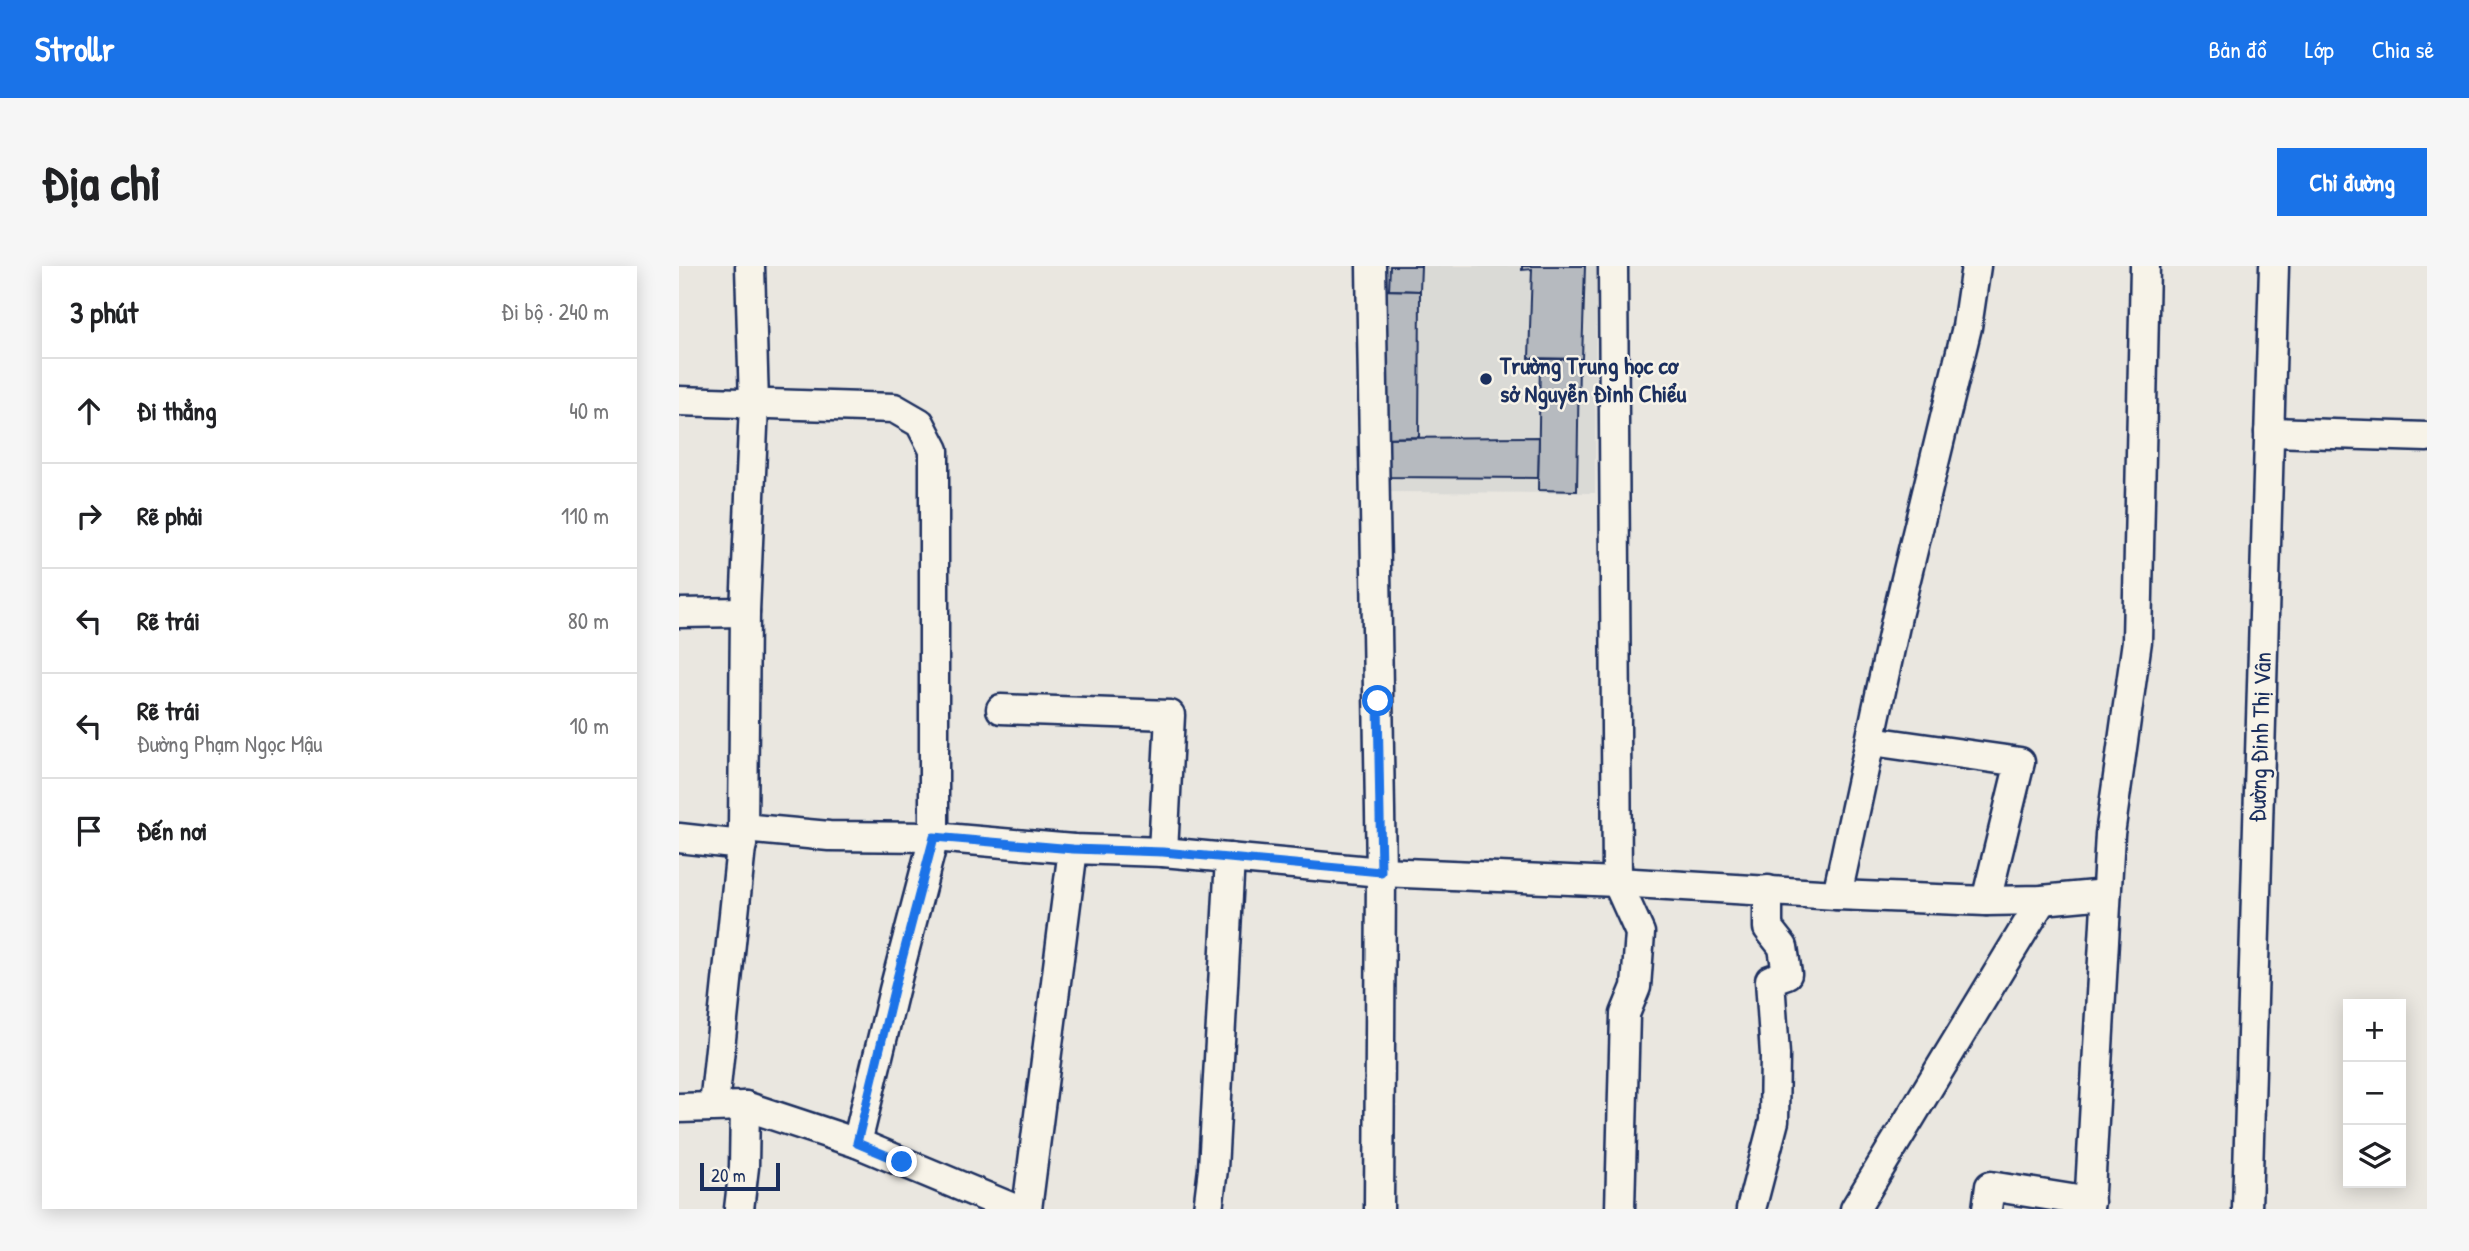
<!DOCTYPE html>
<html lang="vi">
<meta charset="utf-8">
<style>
body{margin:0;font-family:"Patrick Hand",sans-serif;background:#f6f6f6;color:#202124}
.controls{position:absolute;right:21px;bottom:21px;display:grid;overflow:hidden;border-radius:0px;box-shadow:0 4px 18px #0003}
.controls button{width:63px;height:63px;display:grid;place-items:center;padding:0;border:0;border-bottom:2px solid #e0e0e0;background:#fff;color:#202124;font:35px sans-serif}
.scale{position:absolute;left:21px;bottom:18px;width:80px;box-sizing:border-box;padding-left:7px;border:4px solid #1b2f5e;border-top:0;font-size:19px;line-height:24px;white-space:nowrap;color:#1b2f5e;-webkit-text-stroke:5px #f7f3e8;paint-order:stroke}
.stop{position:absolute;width:21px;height:21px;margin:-16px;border:5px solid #1a73e8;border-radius:50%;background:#fff}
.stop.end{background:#1a73e8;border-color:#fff;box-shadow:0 2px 7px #0008}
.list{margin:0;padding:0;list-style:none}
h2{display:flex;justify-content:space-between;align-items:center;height:91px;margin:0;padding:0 28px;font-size:30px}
h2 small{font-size:23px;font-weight:400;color:#757577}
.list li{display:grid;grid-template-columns:46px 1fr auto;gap:21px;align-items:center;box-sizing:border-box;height:105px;padding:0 28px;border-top:2px solid #e0e0e0}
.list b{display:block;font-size:26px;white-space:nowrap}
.list p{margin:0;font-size:23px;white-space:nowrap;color:#757577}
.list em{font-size:23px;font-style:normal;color:#757577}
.icon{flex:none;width:38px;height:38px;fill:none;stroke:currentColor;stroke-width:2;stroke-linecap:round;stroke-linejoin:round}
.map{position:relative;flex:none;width:1748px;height:943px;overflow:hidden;border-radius:0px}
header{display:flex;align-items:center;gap:42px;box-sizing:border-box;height:98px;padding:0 35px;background:#1a73e8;color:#fff}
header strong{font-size:33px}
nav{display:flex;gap:38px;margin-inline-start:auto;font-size:24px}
.intro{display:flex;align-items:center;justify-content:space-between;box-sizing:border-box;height:168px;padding:0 42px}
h1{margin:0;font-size:49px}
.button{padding:18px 32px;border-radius:0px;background:#1a73e8;color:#fff;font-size:24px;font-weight:700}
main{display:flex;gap:42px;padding:0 42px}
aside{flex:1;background:#fff;border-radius:0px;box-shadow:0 4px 18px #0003}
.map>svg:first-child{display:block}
.built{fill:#dadad6}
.building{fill:#b6babf;stroke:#1b2f5e;stroke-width:2}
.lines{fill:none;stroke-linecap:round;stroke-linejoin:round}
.minor-casing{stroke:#1b2f5e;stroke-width:33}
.minor{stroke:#f7f3e8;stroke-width:28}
.route{stroke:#1a73e8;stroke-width:9}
.poi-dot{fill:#1b2f5e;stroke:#f7f3e8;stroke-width:2.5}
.labels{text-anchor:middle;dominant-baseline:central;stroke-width:5;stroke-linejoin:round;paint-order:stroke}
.poi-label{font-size:24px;font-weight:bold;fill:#1b2f5e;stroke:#f7f3e8;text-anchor:start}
.street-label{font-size:24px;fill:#1b2f5e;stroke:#f7f3e8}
</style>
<header>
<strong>Strollr</strong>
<nav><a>Bản đồ</a><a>Lớp</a><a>Chia sẻ</a></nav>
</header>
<div class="intro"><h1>Địa chỉ</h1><a class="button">Chỉ đường</a></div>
<main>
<aside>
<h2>3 phút<small>Đi bộ · 240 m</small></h2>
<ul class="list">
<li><svg class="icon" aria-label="ahead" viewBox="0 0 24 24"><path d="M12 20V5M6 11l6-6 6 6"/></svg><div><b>Đi thẳng</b></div><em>40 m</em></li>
<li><svg class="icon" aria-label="right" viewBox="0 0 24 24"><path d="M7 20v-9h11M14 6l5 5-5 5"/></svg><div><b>Rẽ phải</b></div><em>110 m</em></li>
<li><svg class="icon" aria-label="left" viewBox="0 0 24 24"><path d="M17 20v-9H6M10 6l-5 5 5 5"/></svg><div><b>Rẽ trái</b></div><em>80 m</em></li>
<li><svg class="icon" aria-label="left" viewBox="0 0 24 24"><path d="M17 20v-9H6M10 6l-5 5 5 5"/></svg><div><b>Rẽ trái</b><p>Đường Phạm Ngọc Mậu</p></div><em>10 m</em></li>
<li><svg class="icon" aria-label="arrive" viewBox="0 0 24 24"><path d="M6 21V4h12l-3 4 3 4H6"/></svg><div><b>Đến nơi</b></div></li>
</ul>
</aside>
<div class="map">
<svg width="1748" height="943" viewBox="0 0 1748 943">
<rect width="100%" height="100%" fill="#eae7e0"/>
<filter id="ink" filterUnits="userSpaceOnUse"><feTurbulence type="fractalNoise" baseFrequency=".0143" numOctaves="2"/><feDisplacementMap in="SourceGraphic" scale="14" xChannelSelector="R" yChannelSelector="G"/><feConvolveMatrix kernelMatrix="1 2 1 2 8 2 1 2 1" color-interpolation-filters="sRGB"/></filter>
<g filter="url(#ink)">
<path class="built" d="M699,0h218l-1,227 -219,-1z"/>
<g class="building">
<path d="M711,0h31l-1,25 -31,-1z"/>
<path d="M843,0h63l-3,93 -53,-1 3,-89 -10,1z"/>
<path d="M701,24l40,1 -1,146 -39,1z"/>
<path d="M861,93h39l-2,132 -39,-1z"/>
<path d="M860,171l-1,41 -156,-1 -2,-39z"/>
</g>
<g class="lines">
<defs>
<g id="minor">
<path d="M692,0l10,606 -2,337"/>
<path d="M934,0l4,616 23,51 -4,54 -11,27 -5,195"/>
<path d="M0,135l215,7 26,15 14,27v387l-40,153 -37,153"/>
<path d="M1590,166l158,5"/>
<path d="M0,347l66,-1"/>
<path d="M322,443l169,6 -7,137"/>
<path d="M1193,475l148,21 -34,139"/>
<path d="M64,562l86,8 105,1 139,12 90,3 218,20 236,10 220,13 149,6 56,-1 64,-6"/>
<path d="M0,572l63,7"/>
<path d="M1158,629l60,-279 70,-289 9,-61"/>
<path d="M35,840l29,-278 2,-216 9,-208 -4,-138"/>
<path d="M0,842l66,-2 112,37 158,66"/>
<path d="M60,943l5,-42 1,-61"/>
<path d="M348,943l46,-360"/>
<path d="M529,943l5,-40 17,-311"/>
<path d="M1072,943l23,-88 1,-66 -5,-75 17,-6 -4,-27 -15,-19v-38"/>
<path d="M1176,943l187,-309"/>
<path d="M1308,943l3,-23 100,16"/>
<path d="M1410,943l21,-375 27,-193 8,-375"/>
<path d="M1568,943l27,-943"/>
</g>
</defs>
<use href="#minor" class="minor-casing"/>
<use href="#minor" class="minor"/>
</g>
</g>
<g class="lines" filter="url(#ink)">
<path class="route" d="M223,896l-45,-19 37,-153 40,-153 139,12 90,3 218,20 -3,-171"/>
</g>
<circle class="poi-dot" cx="807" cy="113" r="7"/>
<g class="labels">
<g class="poi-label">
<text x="821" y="99">Trường Trung học cơ<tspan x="821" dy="28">sở Nguyễn Đình Chiểu</tspan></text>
</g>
<g class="street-label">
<text transform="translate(1580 471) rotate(-88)">Đường Đinh Thị Vân</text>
</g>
</g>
</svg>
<div class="controls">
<button>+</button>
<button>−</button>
<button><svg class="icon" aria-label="layers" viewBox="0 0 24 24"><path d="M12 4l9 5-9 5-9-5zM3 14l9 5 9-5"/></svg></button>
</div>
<div class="scale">20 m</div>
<div class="stop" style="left:699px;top:435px"></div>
<div class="stop end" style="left:223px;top:896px"></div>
</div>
</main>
